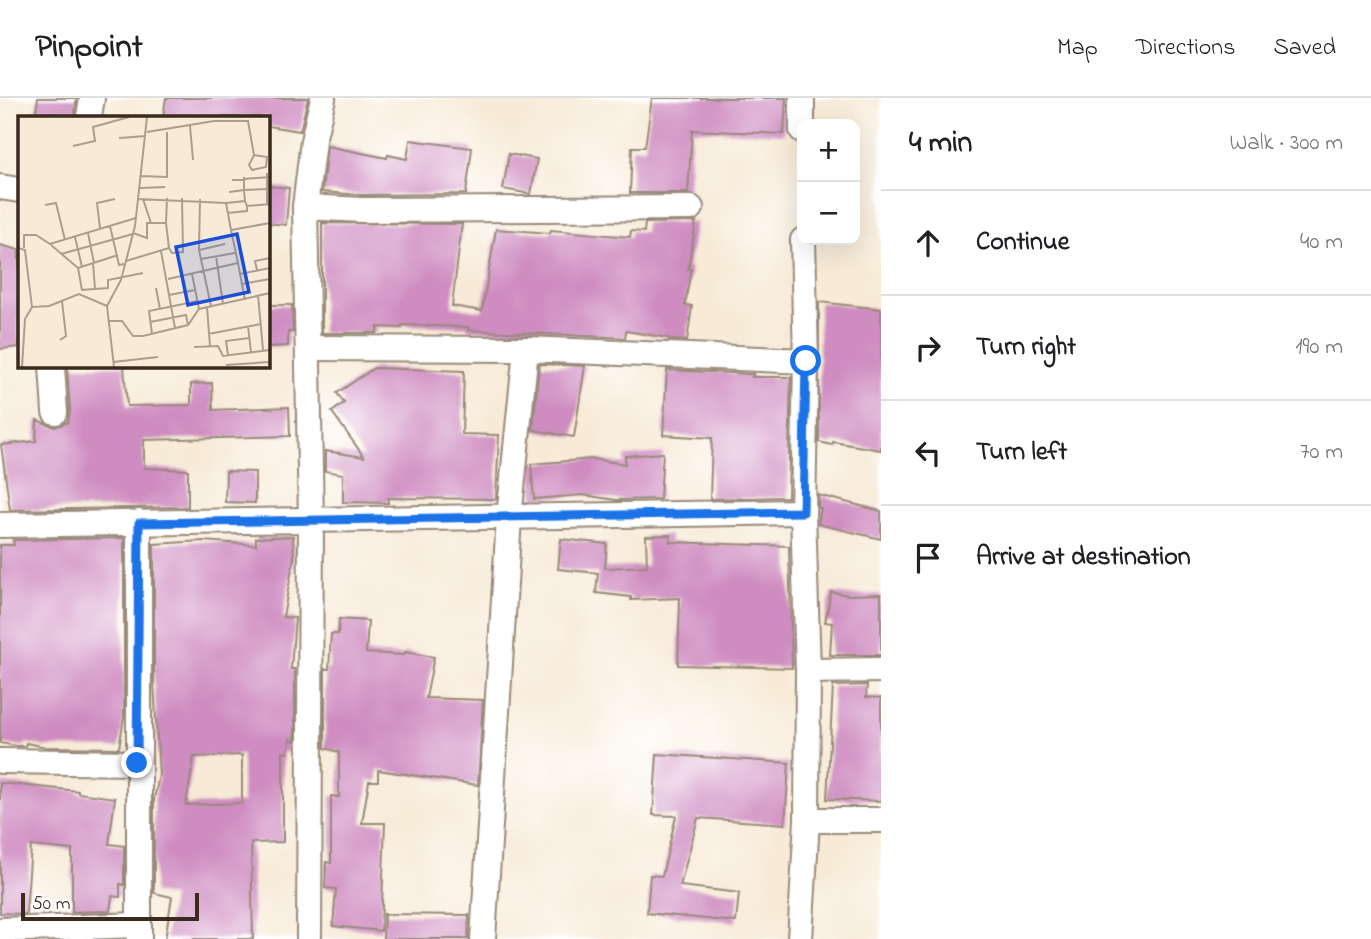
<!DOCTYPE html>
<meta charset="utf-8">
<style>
body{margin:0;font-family:"Indie Flower",sans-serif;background:#f2f2f2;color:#202124}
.controls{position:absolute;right:21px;top:21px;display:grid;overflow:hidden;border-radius:14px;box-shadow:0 7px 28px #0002}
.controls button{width:63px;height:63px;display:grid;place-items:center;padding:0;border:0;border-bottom:2px solid #e0e0e0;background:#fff;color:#202124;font:35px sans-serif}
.scale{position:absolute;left:21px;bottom:18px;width:178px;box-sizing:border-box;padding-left:7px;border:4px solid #3b2a1e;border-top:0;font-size:19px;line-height:24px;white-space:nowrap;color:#3b2a1e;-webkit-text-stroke:5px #fff;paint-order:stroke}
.stop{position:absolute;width:21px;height:21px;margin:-16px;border:5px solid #1a73e8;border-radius:50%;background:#fff}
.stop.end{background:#1a73e8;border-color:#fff;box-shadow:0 2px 7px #0008}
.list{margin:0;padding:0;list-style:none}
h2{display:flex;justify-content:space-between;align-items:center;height:91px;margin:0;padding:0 28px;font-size:30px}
h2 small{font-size:23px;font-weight:400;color:#757577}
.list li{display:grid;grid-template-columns:46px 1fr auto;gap:21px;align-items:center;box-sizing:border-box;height:105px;padding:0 28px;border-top:2px solid #e0e0e0}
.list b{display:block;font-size:26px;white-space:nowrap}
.list em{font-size:23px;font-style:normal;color:#757577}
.icon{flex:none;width:38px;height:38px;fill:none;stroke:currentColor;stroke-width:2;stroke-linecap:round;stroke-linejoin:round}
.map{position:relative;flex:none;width:881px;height:841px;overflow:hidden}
header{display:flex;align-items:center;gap:42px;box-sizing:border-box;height:98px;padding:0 35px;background:#fff;border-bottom:2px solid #e0e0e0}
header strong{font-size:33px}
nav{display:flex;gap:38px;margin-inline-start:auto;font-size:24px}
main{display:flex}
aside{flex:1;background:#fff}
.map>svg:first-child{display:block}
.building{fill:#cf8cc1;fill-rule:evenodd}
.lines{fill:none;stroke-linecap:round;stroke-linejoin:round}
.street-casing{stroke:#998a7a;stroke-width:28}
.street{stroke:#fff;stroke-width:24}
.route{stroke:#1a73e8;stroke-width:9}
.inset-road{fill:none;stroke:#ac9d8c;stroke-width:2}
.view{fill:#1d4ed8;fill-opacity:0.15;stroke:#1d4ed8;stroke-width:3.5}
.inset-edge{fill:none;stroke:#3b2a1e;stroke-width:3.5}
</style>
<header>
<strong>Pinpoint</strong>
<nav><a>Map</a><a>Directions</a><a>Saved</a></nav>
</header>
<main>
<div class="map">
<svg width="881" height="841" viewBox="0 0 881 841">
<rect width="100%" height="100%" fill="#fff"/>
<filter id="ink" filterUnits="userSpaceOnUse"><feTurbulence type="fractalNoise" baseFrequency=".0143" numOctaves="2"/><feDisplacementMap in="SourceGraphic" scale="14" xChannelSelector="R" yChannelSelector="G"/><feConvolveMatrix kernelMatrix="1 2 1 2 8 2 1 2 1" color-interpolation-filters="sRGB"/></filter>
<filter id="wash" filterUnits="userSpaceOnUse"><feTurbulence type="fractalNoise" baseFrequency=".00686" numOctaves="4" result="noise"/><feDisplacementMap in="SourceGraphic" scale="28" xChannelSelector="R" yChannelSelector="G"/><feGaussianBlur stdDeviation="1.57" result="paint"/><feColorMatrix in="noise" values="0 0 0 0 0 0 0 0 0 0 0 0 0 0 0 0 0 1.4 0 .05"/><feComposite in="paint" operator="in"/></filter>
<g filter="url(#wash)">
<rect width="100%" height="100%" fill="#f7ead6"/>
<g id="blocks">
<g class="building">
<path d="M38,0h39l-3,19h-39z"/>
<path d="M166,0h142l-8,33 -32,-5v-9h-105z"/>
<path d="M652,0h134l-2,36 -92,-4 -4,63h-58l2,-46h13z"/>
<path d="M410,42l62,8 -6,46 -104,1 -40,-3 5,-46 60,12 1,-3 19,4z"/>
<path d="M509,56l28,5 -6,35 -28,-5z"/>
<path d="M268,88l21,2 -3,37 -18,-2z"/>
<path d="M696,124l-8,47h3l-6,36 7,1 -5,35 -18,-1v-2l-43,-7 -1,7 -157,-8v-3l-66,-2v3l-25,-1v6h-55v-110l140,1 -10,82 30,5 14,-82 54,4 1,-3 79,7 1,-6 13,1 1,-9z"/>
<path d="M0,147l19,5v97l-19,2z"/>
<path d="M819,204l62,7v141l-48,-8 -1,3 -13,-3z"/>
<path d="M268,207h24l1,27h-5v14l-20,1z"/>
<path d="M539,266l46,2 -11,71 -41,-7z"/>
<path d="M67,268h57l3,40 64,-1v-21l21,-1 1,27 76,-3 1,29 -146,4v28l44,2v37l-178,3 -9,-65 35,-4 1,-21 18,7 13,-5 2,-11z"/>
<path d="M374,270l90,3 -2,63 37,1 -3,64 -108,-1v5l-45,-1v-28l-18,-3v-20l39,6 -32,-45 12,-9 -7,-10z"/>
<path d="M667,272l86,4 -1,3h39l-3,120 -78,2 2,-61 -49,-3z"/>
<path d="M663,355l-3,46 -44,1 -33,-5 -49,4 -3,-35 62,-5 32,5v-8z"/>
<path d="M226,373l29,1v31l-30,-1z"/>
<path d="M818,397l63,16v28l-63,-15 3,-16h-3z"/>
<path d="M670,437v7l119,4 3,122 -114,-3 2,-67 -49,2v-3l-35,-4 2,-20 -40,-4 3,-30 46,5 -2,24 42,-2 -1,-30z"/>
<path d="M293,438l1,22 -11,59 12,1 -4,51h4v72l-5,-2 -2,14 -5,-1v90l-32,1 2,96h-88l7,-42 -18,-4v-94l5,-23 -5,-95v-137l49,-3 53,4v-7zM242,657v48l-56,2 8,-48z"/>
<path d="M124,440v179l-5,31 -73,-1 -20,-4 -1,3h-9l-16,-3v-198h14l-1,-5z"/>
<path d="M831,494l18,3 32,-1v61h-51l2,-32 -7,-1z"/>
<path d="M339,521l29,2 -2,32 38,2 1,-3 29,5 -8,41 57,2 -5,85 -100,-15v11h-9l-7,42h23l-4,108 -48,-5 3,-37 -11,-1 1,-26 5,1v-67l8,1v-45l-14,-4v-79h4l2,-35h7z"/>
<path d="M867,587l-1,12 15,1v103l-54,-2 6,-113z"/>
<path d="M657,656l132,9 -4,61 -87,-6 -18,68 59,7 -3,29 -89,-9 3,-38 12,1 14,-60 -23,-1z"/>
<path d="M0,685l78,8v2l37,5 -6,46 15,2v39l-4,-1v13l-8,-1 -2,15 -38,1v-62l-41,-4 -5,68 -26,-1z"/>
<path d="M384,816l85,1 -1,24h-85z"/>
</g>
</g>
</g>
<g filter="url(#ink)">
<use href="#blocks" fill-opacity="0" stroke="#998a7a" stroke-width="2"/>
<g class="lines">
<defs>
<g id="street">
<path d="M802,0v32"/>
<path d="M89,19l3,-19"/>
<path d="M0,89l19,3"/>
<path d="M305,109l8,-66 10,-43"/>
<path d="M803,142l3,121 -3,151"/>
<path d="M308,250l218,1 280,12"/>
<path d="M52,268l3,46"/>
<path d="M0,427l803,-13 5,159 -1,149 -7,119"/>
<path d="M808,573l73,-1"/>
<path d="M0,663l137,2"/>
<path d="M807,722h74"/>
<path d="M0,832l138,-5"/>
<path d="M139,841v-417"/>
<path d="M309,841l2,-418 -6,-314 57,3 329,-2"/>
<path d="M483,841l26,-421 17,-169"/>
</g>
</defs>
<use href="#street" class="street-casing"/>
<use href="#street" class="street"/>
</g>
</g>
<g class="lines" filter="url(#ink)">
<path class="route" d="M137,665l2,-240 664,-11 3,-151"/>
</g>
<g transform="translate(18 18)">
<rect width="252" height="252" fill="#f7ead6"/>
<path class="inset-road" d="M172,10l3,34M129,16l67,-11h34l6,34 -5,10 3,5 14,-3 1,-10 -13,-2M101,22l27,-2M55,30l22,-5 -2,-14 36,-10M123,60l26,1v-45M214,64l38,-3M122,72l25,-1M211,76l15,-2v-13M120,83l88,4 19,-2 -1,-11 26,-1M125,83l8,24M227,85l2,5 23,-2M208,87l5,27 39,-7M249,88v-31M27,89l11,-2 9,37M209,97l20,-2v-5M148,107l1,-25M92,110l9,39 5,-1M82,112l-3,-25 18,-4M213,114l7,33M70,117l6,30M57,121l7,30M33,129l27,23 4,22M0,132l7,2 7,57 17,-1 30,-12 28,12M6,132v-13h12l14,9 86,-26M151,132l3,5 11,-1 -1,-54M181,134l1,-51M143,135l14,77M43,138l72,-20M198,140l7,48M183,143l34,-6M108,145l43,-13 -3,-25h-19v15l-14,-5M75,147l2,26M60,152l40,-13M239,154l-2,-9 15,-3M174,158l7,35M222,158l30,-6M150,163l70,-16 7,37M224,168l28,-5M138,172l4,21M63,174l27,-2v-8l35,-7M151,179l26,-5M240,179l5,55M193,190l-12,-56 26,-6M189,191l3,39M91,205h13l11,15h10l45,-11 11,-16 71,-16M132,206l36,-7 2,10M230,210l3,26M134,218l-3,-23 49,-10M190,218l53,-10M42,224l6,-4 -4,-35M176,231l24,-1 5,10 47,-6M210,239l-2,-14 23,-3M95,246l45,-5M208,249l44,-3M4,251l3,-48 7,-12M96,251l-7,-61 14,-26 14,-54 12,-109"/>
<path class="view" d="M219,118l12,58 -61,13 -12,-58z"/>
<rect width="252" height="252" class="inset-edge"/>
</g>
</svg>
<div class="controls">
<button>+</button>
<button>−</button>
</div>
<div class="scale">50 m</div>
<div class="stop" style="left:806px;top:263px"></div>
<div class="stop end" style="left:137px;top:665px"></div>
</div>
<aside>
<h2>4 min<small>Walk · 300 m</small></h2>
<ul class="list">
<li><svg class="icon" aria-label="ahead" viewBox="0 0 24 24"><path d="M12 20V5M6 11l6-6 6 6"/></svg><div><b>Continue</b></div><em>40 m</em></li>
<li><svg class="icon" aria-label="right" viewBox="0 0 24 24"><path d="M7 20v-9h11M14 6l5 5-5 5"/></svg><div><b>Turn right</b></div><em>190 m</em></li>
<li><svg class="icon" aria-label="left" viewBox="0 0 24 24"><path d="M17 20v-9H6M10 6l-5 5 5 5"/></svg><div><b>Turn left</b></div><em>70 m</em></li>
<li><svg class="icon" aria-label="arrive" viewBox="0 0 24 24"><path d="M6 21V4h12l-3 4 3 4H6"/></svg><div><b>Arrive at destination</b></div></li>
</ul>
</aside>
</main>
